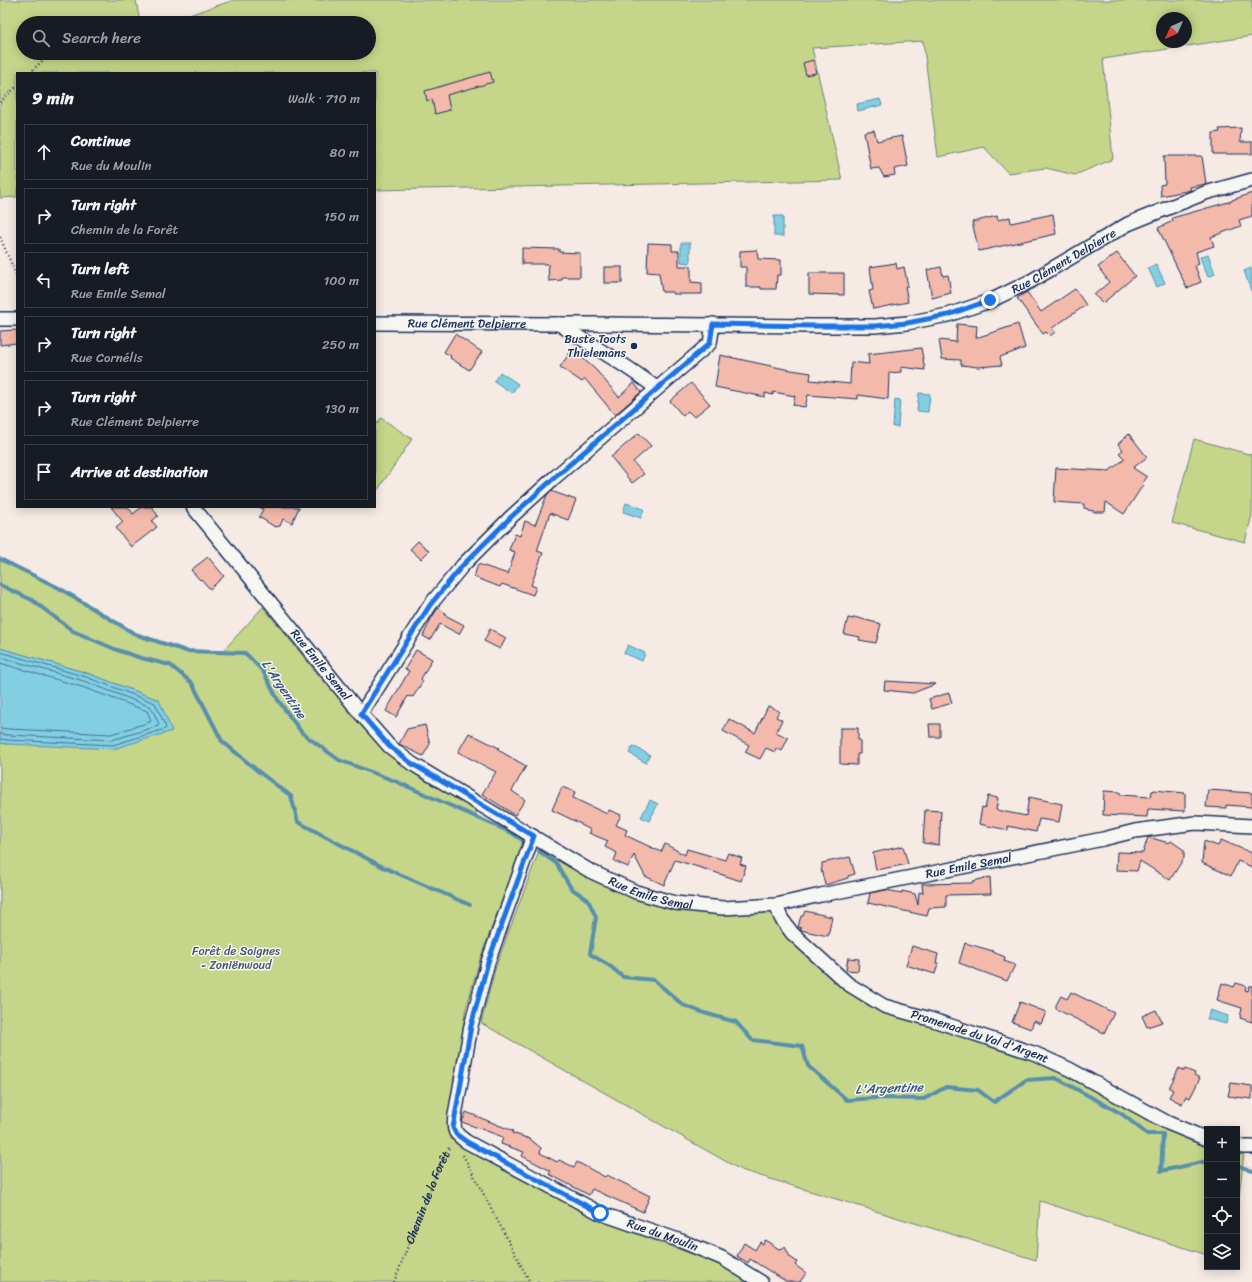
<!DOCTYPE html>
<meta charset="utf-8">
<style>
body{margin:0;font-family:Sriracha,sans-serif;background:#20242c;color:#f1f3f6}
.controls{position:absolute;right:12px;bottom:12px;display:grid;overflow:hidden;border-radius:0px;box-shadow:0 2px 10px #0003}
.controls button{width:36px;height:36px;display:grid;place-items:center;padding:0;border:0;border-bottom:1px solid #363941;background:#171b24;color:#f1f3f6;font:20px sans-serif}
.compass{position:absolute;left:1156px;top:12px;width:36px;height:36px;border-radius:50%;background:#171b24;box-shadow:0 2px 10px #0003;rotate:225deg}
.stop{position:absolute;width:12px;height:12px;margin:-9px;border:3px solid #1a73e8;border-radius:50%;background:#fff}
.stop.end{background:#1a73e8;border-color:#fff;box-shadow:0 1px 4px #0008}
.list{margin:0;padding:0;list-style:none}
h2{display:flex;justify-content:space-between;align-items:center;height:52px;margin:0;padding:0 16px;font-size:17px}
h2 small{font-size:13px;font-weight:400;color:#9ea1a6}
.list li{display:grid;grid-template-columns:26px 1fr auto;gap:12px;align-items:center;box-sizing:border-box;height:56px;margin:0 8px 8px;padding:0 8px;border:1px solid #363941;border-radius:0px}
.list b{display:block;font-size:15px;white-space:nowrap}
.list p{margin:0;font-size:13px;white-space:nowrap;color:#9ea1a6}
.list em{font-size:13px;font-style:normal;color:#9ea1a6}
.icon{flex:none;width:22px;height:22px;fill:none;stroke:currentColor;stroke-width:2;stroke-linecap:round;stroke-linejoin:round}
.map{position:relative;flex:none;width:1252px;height:1282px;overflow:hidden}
.search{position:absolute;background:#171b24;box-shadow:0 2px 10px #0003;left:16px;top:16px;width:360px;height:44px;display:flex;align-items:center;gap:10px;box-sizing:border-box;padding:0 14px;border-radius:22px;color:#9ea1a6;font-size:15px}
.panel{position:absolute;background:#171b24;box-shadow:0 2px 10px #0003;left:16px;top:72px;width:360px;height:436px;border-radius:0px}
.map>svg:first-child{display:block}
.green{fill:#c5d68a;stroke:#708274;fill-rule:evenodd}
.water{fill:#82cfe2;stroke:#598fad}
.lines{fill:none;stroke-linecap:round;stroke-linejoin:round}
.shore{stroke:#446f93;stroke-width:1}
.stream{stroke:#598fad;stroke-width:4}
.building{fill:#f3baab;stroke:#1b2f5e}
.minor-casing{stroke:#1b2f5e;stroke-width:16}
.path{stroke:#1b2f5e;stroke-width:2.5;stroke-dasharray:1 3;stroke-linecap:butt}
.minor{stroke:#f6f6f2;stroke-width:13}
.route{stroke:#1a73e8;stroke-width:5}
.poi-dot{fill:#1b2f5e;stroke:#f6f6f2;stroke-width:1.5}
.labels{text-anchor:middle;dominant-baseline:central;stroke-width:3;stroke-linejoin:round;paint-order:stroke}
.street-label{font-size:12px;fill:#1b2f5e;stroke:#f6f6f2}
.poi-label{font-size:12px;fill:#1b2f5e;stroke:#f6f6f2;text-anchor:end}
.park-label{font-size:12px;fill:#465969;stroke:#f6f6f2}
.water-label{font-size:13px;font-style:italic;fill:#35577f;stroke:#f6f6f2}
</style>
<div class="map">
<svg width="1252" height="1282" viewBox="0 0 1252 1282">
<rect width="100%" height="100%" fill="#f5eae4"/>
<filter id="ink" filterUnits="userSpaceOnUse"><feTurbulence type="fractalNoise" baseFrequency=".025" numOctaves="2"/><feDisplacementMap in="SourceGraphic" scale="8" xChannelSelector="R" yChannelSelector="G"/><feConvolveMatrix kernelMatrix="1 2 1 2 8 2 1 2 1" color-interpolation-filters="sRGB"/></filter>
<g filter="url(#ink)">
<g class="green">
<path d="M0,0h136l4,23h-117v30h346v-30h-204l69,-23h1018v36l-149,23 10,100 -38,16 -29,-7 -38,5 -24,-26 -46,10 -15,-116 -111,7 30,132 -467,10v-117h-358v124l-17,1zM1162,18h24v24h-24z"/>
<path d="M381,418l31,21 -37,55v-68z"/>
<path d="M1194,439l58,16v60l-7,27 -73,-19z"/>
<path d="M0,559l59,29 76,46 51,17h37l40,-44 53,65 69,77 31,26 61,36 -2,5 37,17 12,8 -45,121 -14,51 -16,117 6,8 143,82 122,44 28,18h-748v-539l7,1 152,-44 -72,-27 -87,-25z"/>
<path d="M539,851l17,12 3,-4 75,39 138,14 72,77 20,14 17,9 47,13 106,35 32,15 99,53 42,18v109l-167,-54 -4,59 -295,-90 -260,-147 15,-57z"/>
<path d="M1237,1152l7,1 -7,63z"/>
</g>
<g class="water">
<path d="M880,99l2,6 -24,6 -1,-7z"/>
<rect x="774" y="216" width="9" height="20"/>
<path d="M681,243h9v20l-9,-1z"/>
<path d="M1208,254l7,20 -7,3 -8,-20z"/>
<path d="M1156,264l9,19 -8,4 -9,-19z"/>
<path d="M1251,268l1,22 -1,1 -7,-20z"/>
<path d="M500,372l18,12 -6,9 -18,-12z"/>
<path d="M919,393l11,1 -2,18 -11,-1z"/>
<path d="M895,399l5,1 -2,27h-5z"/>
<path d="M626,503l18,6 -3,9 -18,-6z"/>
<path d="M628,645l17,8 -3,8 -18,-8z"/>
<path d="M0,648l87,25 72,27 13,31 -59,18 -106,-5 -7,-1z"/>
<path d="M633,746l17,9 -4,8 -17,-10z"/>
<path d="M650,800l8,4 -9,17 -8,-4z"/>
<path d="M1210,1010l18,6 -2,8 -19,-5z"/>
</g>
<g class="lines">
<g class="shore">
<path d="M0,652l86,25 69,26 11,24 -1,2 -52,16 -106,-5 -7,-1"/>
<path d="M0,657l84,24 67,26 8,17 -1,2 -46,14 -104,-5 -8,-1"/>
<path d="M0,663l82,24 65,24 4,9 -1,2 -39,12 -102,-5 -9,-1"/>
</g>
<g class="stream">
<path d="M0,559l59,29 76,46 51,17 59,2 18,18 15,29 24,33 37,27 56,21 117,52 12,8"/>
<path d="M0,585l32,15 41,31 44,19 24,8 29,7 22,18 30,58 37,31 32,24 7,26 85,45 87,38"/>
<path d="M539,851l17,12 15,25 17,12 8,17 -6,37 20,12 13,11 31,3 29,25 21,8 32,9 16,18 50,6 6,20 39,34 28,-2 49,1 22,-12 32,3 16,12 32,-22 30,-2 66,36 25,20h16l-2,37 46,-10"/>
<path d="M1237,1165l15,6"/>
</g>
</g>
<g class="building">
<path d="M813,60l3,13 -10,2 -3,-12z"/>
<path d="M490,72l3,10 -46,13 3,15 -15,4 -3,-15 -5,2 -2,-10z"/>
<path d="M1241,128l-1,14h12v12h-39v-21l7,-1 -1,-3z"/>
<path d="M874,130l3,11 25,-5 6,30 -14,3 1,6 -11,2 -5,-9 -8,1 -7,-37z"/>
<path d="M1164,156h38l4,28 -16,3 1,3 -30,6 -1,-11 5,-1z"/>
<path d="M1252,193v23l-13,4 2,6 -30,11 3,9 -18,6 3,12 -4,2 6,16 -14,6 -29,-60 15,-7 -1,-3 60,-17v-1z"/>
<path d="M1053,214l3,20 -77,17 -7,-29 25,-6 1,4 12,-3 1,6z"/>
<path d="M648,243l24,1v7h7v15h12v16l11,1v11h-29v-2h-11l-3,-19 -12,-1z"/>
<path d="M522,248l37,1v3l21,1v24h-18v3l-13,1 -1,-17h-26z"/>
<path d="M757,250l1,9 23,1v15h-4l-1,14h-15v-2h-15v-20h-6v-16z"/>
<path d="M1117,253l18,23 -32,27 -9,-8 15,-13 -11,-15z"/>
<path d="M896,263l1,6 7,-2 4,19h-3l3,16 -35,7 -4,-18 4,-1 -3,-23z"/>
<rect x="604" y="267" width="18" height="16"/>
<path d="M941,267l2,9 5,-1 3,18 -19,5 -5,-28z"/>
<path d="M809,273h35v22l-35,-1z"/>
<path d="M1075,289l11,16 -34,23 3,4 -5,4 -4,-4 -3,2 -26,-36 10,-6 14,20z"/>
<path d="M957,324l20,2 -1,12 42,-14 7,24 -25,9 2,8 -24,2 -17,-2v-5l-19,-1 -3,-19 17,2z"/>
<path d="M17,330v13l-17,2v-14z"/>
<path d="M455,334l27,18 -13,18 -19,-12 1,-2 -7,-4z"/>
<path d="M921,348l4,22 -24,-3v5l-12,1 -1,26 -30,-4v4l-50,-4 -3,12 -12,-2 2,-9 -22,-4v3l-8,-2v4l-50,-10 5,-32 65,14 26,4 -1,7 40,4 1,-22 18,2 -1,-10z"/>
<path d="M571,351l7,5 1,-1 17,15 23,27 15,-14 7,9 -26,23 -30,-36 -3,3 -22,-15z"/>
<path d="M691,383l19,21 -16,13 -6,-6 -5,5 -13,-15z"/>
<path d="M639,433l12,13 -18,16 11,12 -12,9 -21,-26z"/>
<path d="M1129,434l18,23 -14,11 14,9 -5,7 1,1 -19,29 -18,-12 -1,10h-11v-1l-6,-1v-1l-4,-1v-4l-30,-2 2,-34 53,3 16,-12 -6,-6 4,-3 -5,-6z"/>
<path d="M551,491l25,9 -8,20 -18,-7 -13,38 6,2 -12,32 5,2 -3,8 -31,-11 -2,3 -26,-10 4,-13 30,10 7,-22 -6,-2 6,-16 5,2 5,-15 10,4 12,-30z"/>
<path d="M111,507h17l5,7 9,-7h10l6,9 -6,5 5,6 -26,20 -15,-19 7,-6z"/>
<path d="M259,507h40l-7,16 -9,-4 -3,7 -5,1 -16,-10 4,-8z"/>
<path d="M418,541l11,10 -8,8 -11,-10z"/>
<path d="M208,557l16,19 -14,13 -9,-10 -1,1 -9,-10z"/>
<path d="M438,608l8,5 -1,2 19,10 -5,9 -19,-10 -10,16 -7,-4 8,-17z"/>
<path d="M854,617l27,7 -5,19 -17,-3 1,-3 -16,-3 4,-16 6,1z"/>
<path d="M490,629l16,9 -6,11 -16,-8z"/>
<path d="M416,650l16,9 -11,20 2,2 -10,16 -2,-1 -1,1 -2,-1 -12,21 -10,-6 23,-40 -4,-2z"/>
<path d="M885,681l51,3 -23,9 -29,-3z"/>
<path d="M949,693l3,10 -20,6 -3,-10z"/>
<path d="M768,706l11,5 -3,6 6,3 -6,12 12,6 -6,13 -6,-3 -1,4 -9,-4 -6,11 -15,-7 4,-7 -26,-14 6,-12 26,14z"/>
<path d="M929,724h11v13h-10z"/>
<path d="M425,725l5,19 -7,12 -24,-12 8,-15z"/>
<path d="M840,728h18v12h2v14h-3v11l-17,-1z"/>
<path d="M469,733l30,15 -1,2 28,16 -14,25 13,9 -10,15 -33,-21 14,-22 -38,-20z"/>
<path d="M562,787l13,5 -2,6 34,16 2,-4 12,5 -5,10 11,5 -2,5 36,17 4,-8 20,11 2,-6 38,11 3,-7 14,5 -2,6 6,2 -5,15 -30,-10 -36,-11 -11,25 -19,-9 -11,-21 -6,12 -14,-6 3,-8 -12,-6 3,-6 -19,-8 2,-3 -10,-5v-1l-29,-14z"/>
<path d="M1154,790l31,3v18l-37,-2 -1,8 -44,-2 1,-24 16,1v3l31,2 1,-6h2z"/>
<path d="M1208,790l44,3v14l-26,-2v3l-20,-1z"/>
<path d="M988,796l10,2 -2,12 30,6 3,-19 33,7 -3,18 -20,-3 -3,13 -28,-6v4l-29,-6 3,-17 3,1z"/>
<path d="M925,810l16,1 -2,34 -16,-2z"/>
<path d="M1148,837l21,6 2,-2 13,9v8l-14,22 -30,-19 -3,10 -21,-1 1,-18 26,1z"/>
<path d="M1221,840l31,13v14l-14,-6 -7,15 -29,-13 2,-22 14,5z"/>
<path d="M903,846l5,18 -32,6 -3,-17z"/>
<path d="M850,857l5,17 -7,2v2l-23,7 -4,-16 1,-1v-5z"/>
<path d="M990,877l1,17 -45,1v12l-17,1 -2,8 -59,-13 2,-10 16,-3 16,3v-2l13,3 3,11 1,-13 4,1 -1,-9 50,-1 1,-2z"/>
<path d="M805,911l27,6 -4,19 -28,-6 1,-2 -3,-1 3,-11h2z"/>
<path d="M965,943l28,8v1l12,5 -1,4 11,4 -8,16 -48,-18z"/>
<path d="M912,946l26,8 -2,9h2l-3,11 -29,-9z"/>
<path d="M848,958l11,1 -1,12 -12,-1z"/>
<path d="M1222,983l12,4 2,-4 10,3 -1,4 3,1 1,-5h3v36l-12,-4 2,-10 -25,-8z"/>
<path d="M1071,992l43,21 -10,20 -48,-24v-4l5,-9 6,3z"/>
<path d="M1020,1002l26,10 -5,12 -7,-3 -3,8 -19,-7z"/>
<path d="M1156,1010l6,12 -15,5 -5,-11z"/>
<path d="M1179,1068l5,3 1,-2 10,4 -1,2 6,3 -10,20 -4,-2 -4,8 -13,-7 4,-7 -4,-2z"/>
<path d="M1231,1083l21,3v13l-24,-3z"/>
<path d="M466,1112l47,19 -1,2 18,6 11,9 -1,5 17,9 2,-2 15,7 3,-5 28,15 2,-2 43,21 -7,16 -51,-23 -3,6 -40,-21 2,-3 -29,-15 2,-4 -23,-8 2,-7 -41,-15z"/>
<path d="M765,1240l14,9 6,-2 5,10 7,5 -2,3 11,8 -6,9h-13l-37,-23 -2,4 -11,-7 7,-13 11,7 5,-8 3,2z"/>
</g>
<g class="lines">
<defs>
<g id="minor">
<path d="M0,319h17"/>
<path id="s2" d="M375,323l184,1h44l210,2h62l32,-3 41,-8 42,-14 41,-20 97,-57 77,-31 47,-13"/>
<path d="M559,324c32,22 67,40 97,64"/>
<path id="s3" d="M193,507l168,207 28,32 22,17 179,108 46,21 39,11 48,5 53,-3 45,-10 282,-56 32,-8 60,-8 57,3"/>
<path d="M361,714l69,-109 33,-40 48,-48 43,-39 156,-135 3,-19"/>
<path id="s4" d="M533,836l-45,126 -17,64 -16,89c-2,16 -1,18 12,27l133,71 81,28 41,17 39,24"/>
<path id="s5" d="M776,905l5,13 11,15 56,51 36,22 46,13 106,35 33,15 99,54 39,16"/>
<path d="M1237,1146l7,1h8"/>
</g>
</defs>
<use href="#minor" class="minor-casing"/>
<g class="path">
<path d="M165,23h1"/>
<path d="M30,73l20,-20"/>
<path d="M0,102l17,-16"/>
<path d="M0,237l17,40"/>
<path d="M463,1155l67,127"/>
<path id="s1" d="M394,1282l45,-115 11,-21"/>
</g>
<use href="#minor" class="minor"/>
</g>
</g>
<g class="lines" filter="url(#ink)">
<path class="route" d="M600,1213l-133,-71 -11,-8 -3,-6 18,-102 17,-64 46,-126 -123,-73 -22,-17 -28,-32 69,-109 33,-40 48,-48 43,-39 156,-135 3,-19 100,2h62l32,-3 41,-8 42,-15"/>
</g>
<circle class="poi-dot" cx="634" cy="346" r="4"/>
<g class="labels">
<g class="street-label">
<text stroke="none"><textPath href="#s2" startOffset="702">Rue Clément Delpierre</textPath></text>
<text stroke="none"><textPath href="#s2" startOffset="92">Rue Clément Delpierre</textPath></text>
<text stroke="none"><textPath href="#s3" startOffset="203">Rue Emile Semal</textPath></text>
<text stroke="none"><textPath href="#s3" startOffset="935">Rue Emile Semal</textPath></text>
<text stroke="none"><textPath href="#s3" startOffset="611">Rue Emile Semal</textPath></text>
<text stroke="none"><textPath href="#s5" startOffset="251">Promenade du Val d'Argent</textPath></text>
<text stroke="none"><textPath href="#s1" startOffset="91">Chemin de la Forêt</textPath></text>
<text stroke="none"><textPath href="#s4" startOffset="540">Rue du Moulin</textPath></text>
</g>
<g class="poi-label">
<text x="626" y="339">Buste Toots<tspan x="626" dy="14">Thielemans</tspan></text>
</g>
<g class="park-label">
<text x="236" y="951">Forêt de Soignes<tspan x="236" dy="14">- Zoniënwoud</tspan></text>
</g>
<g class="water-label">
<text transform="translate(284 689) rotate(56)">L'Argentine</text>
<text transform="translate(889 1088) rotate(-2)">L'Argentine</text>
</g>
</g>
</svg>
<div class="controls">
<button>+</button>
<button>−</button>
<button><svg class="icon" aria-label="locate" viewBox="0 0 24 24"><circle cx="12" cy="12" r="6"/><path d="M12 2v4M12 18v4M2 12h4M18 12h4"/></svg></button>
<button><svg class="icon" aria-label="layers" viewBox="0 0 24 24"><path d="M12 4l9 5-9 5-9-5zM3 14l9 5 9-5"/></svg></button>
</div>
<svg class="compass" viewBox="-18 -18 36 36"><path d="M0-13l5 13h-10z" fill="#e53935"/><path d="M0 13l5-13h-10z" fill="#9ea1a6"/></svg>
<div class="stop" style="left:600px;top:1213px"></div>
<div class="stop end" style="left:990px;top:300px"></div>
<div class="search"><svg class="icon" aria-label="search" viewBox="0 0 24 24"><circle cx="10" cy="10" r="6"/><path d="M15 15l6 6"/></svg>Search here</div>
<section class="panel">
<h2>9 min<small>Walk · 710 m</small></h2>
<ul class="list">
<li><svg class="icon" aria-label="ahead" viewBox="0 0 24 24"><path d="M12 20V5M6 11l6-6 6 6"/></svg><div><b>Continue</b><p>Rue du Moulin</p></div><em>80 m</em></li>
<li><svg class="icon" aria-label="right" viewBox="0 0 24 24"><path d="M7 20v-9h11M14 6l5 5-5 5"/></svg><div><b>Turn right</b><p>Chemin de la Forêt</p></div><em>150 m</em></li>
<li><svg class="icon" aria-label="left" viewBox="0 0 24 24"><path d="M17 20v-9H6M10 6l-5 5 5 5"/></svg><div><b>Turn left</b><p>Rue Emile Semal</p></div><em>100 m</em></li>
<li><svg class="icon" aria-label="right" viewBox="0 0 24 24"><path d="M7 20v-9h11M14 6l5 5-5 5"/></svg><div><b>Turn right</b><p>Rue Cornélis</p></div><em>250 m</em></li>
<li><svg class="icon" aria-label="right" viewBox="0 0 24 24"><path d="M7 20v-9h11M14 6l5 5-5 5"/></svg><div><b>Turn right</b><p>Rue Clément Delpierre</p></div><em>130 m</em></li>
<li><svg class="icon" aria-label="arrive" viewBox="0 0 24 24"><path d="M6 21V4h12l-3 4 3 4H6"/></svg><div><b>Arrive at destination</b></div></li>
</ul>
</section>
</div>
